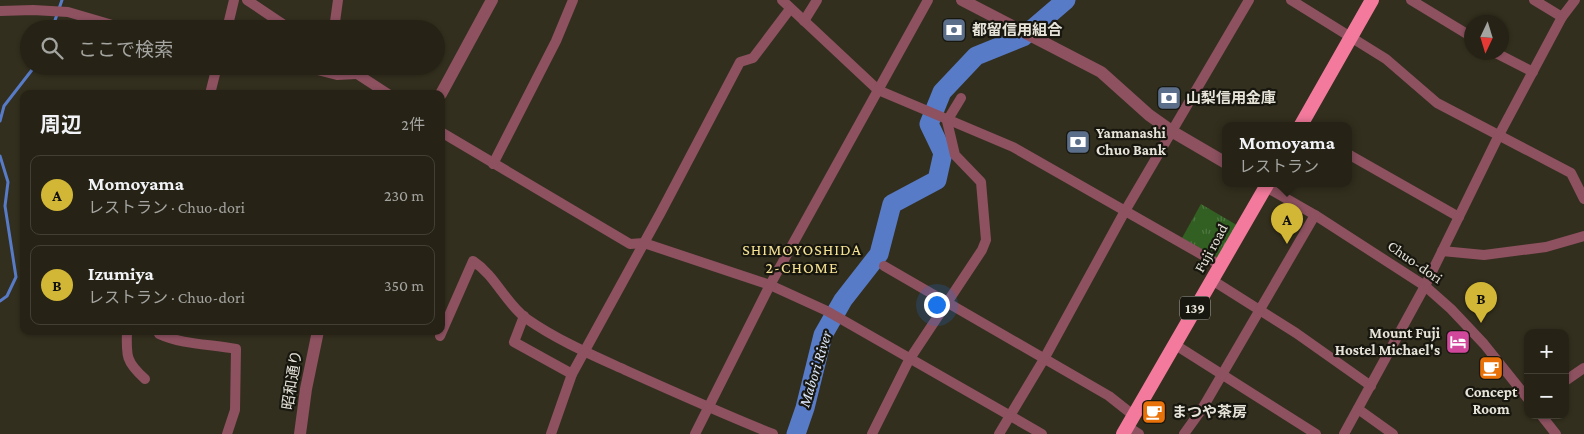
<!DOCTYPE html>
<html lang="ja">
<meta charset="utf-8">
<style>
body{margin:0;font-family:"Crimson Pro","Noto Sans JP",serif;background:#2e2b1f;color:#f1f3f6}
.controls{position:absolute;right:15px;bottom:15px;display:grid;overflow:hidden;border-radius:10px;box-shadow:0 1px 4px #0004}
.controls button{width:45px;height:45px;display:grid;place-items:center;padding:0;border:0;border-bottom:1px solid #424035;background:#262316;color:#f1f3f6;font:25px sans-serif}
.compass{position:absolute;left:1464px;top:15px;width:45px;height:45px;border-radius:50%;background:#262316;box-shadow:0 1px 4px #0004;rotate:184deg}
.you{position:absolute;left:936px;top:304px;width:18px;height:18px;margin:-12px;border:4px solid #fff;border-radius:50%;background:#1a73e8;box-shadow:0 0 0 8px #1a73e833}
.badge{display:grid;place-items:center;width:32px;height:32px;border-radius:50%;background:#d2b635;color:#111;font-size:16px;font-weight:700}
.pin{position:absolute;translate:-50% -41px;filter:drop-shadow(0 1px 2px #0008)}
.pin::after{content:'';position:absolute;top:26px;width:18px;height:15px;background:inherit;clip-path:polygon(0 0,100% 0,50% 100%)}
.popup{position:absolute;left:1222px;top:122px;width:130px;height:65px;box-sizing:border-box;display:grid;place-content:center;border-radius:10px;background:#262316;filter:drop-shadow(0 1px 4px #0005);font-size:16px;white-space:nowrap;color:#a4a4a1}
.popup b{font-size:19px;color:#f1f3f6}
.popup::after{content:'';position:absolute;left:50%;top:100%;margin-left:-10px;border:10px solid transparent;border-top-color:#262316}
.list{margin:0;padding:0;list-style:none}
h2{display:flex;justify-content:space-between;align-items:center;height:65px;margin:0;padding:0 20px;font-size:21px}
h2 small{font-size:16px;font-weight:400;color:#a4a4a1}
.list li{display:grid;grid-template-columns:32px 1fr auto;gap:15px;align-items:center;box-sizing:border-box;height:80px;margin:0 10px 10px;padding:0 10px;border:1px solid #424035;border-radius:10px}
.list b{display:block;font-size:19px;white-space:nowrap}
.list p{margin:0;font-size:16px;white-space:nowrap;color:#a4a4a1}
.list em{font-size:16px;font-style:normal;color:#a4a4a1}
.icon{flex:none;width:28px;height:28px;fill:none;stroke:currentColor;stroke-width:2;stroke-linecap:round;stroke-linejoin:round}
.map{position:relative;flex:none;width:1584px;height:434px;overflow:hidden}
.search{position:absolute;background:#262316;box-shadow:0 1px 4px #0004;left:20px;top:20px;width:425px;height:55px;display:flex;align-items:center;gap:12px;box-sizing:border-box;padding:0 18px;border-radius:28px;color:#a4a4a1;font-size:19px}
.panel{position:absolute;background:#262316;box-shadow:0 1px 4px #0004;left:20px;top:90px;width:425px;height:245px;border-radius:10px}
.map>svg:first-child{display:block}
.grass{fill:url(#grass-tufts)}
.lines{fill:none;stroke-linecap:round;stroke-linejoin:round}
.stream{stroke:#587bc8;stroke-width:3}
.river{stroke:#587bc8;stroke-width:19}
.minor{stroke:#8d5160;stroke-width:10}
.tertiary{stroke:#8d5160;stroke-width:12}
.trunk{stroke:#f37a9c;stroke-width:14}
.labels{text-anchor:middle;dominant-baseline:central;stroke-width:4.5;stroke-linejoin:round;paint-order:stroke}
.shield{fill:#18170f;stroke:#a8a69c;stroke-width:1}
.shield-label{font-size:14px;font-weight:bold;fill:#e6e3d9}
.poi-label{font-size:15px;font-weight:bold;fill:#e6e3d9;stroke:#18170f;text-anchor:start}
.street-label{font-size:15px;fill:#e6e3d9;stroke:#18170f}
.neighbourhood-label{font-size:16px;letter-spacing:1px;fill:#f4e193;stroke:#18170f}
.water-label{font-size:16px;font-style:italic;fill:#dae5fa;stroke:#18170f}
</style>
<div class="map">
<svg width="1584" height="434" viewBox="0 0 1584 434">
<defs>
<pattern id="grass-tufts" width="24" height="20" patternUnits="userSpaceOnUse" patternTransform="scale(1.25)"><rect width="24" height="20" fill="#316022"/><path d="M3 7l-1-3M5 7V3M7 7l1-3M15 17l-1-3M17 17v-4M19 17l1-3" fill="none" stroke="#4f7742"/></pattern>
</defs>
<rect width="100%" height="100%" fill="#332f1e"/>
<path class="grass" d="M1201,204l39,23 -21,32 -37,-21z"/>
<g class="lines">
<g class="stream">
<path d="M52,29l10,-29"/>
<path d="M0,121l4,-15 31,-40"/>
<path d="M0,156l8,26 -3,24 11,71 -9,19 -7,5"/>
</g>
<path class="river" d="M796,434l9,-26 18,-73 20,-35 36,-46 13,-50 45,-24 6,-27 -14,-29 13,-32 34,-36 47,-19 43,-37"/>
<g class="minor">
<path d="M247,0l43,29"/>
<path d="M782,0l96,90 135,57 207,118"/>
<path d="M1291,0l95,59 51,44 134,70 13,26"/>
<path d="M1411,0l61,37"/>
<path d="M1534,0l28,17"/>
<path d="M0,11l33,-1 35,2 58,17"/>
<path d="M804,21l13,-21"/>
<path d="M227,29l7,-29"/>
<path d="M334,29l4,-29"/>
<path d="M1494,52l39,20"/>
<path d="M302,66l35,9 19,-1"/>
<path d="M345,66l43,28"/>
<path d="M210,94l7,-28"/>
<path d="M441,132l189,112 14,-1 126,42 57,26 215,123"/>
<path d="M1348,154l111,63"/>
<path d="M493,164l63,-123 17,-41"/>
<path d="M1266,187l49,28 110,71 26,23 33,35 44,55"/>
<path d="M1442,251l42,4 62,-8 38,-11"/>
<path d="M884,266l225,130 24,19"/>
<path d="M1212,280l84,53 75,53"/>
<path d="M524,316l-10,26 58,32"/>
<path d="M127,331c-1,25 -1,31 18,48"/>
<path d="M158,331l1,3c24,11 52,10 77,15l-1,61 -8,24"/>
<path d="M440,336l33,-75c23,15 32,42 54,58 30,21 65,36 98,51 49,22 98,44 148,64"/>
<path d="M1174,344l142,90"/>
<path d="M1565,381l19,-13"/>
<path d="M1358,409l35,25"/>
<path d="M1541,415l15,19"/>
<path d="M1128,427l11,7"/>
<path d="M551,434l21,-60 89,-162 79,-150 13,-4 37,-49"/>
<path d="M695,434l75,-149 158,-285"/>
<path d="M872,434l37,-74 73,-110 4,-10 -5,-58 -26,-27 -8,-34 14,-23"/>
<path d="M999,434l45,-75 81,-148 124,-211"/>
<path d="M1184,434l18,-25 113,-194"/>
<path d="M1344,434l81,-148 74,-151 63,-118 13,-17"/>
</g>
<g class="tertiary">
<path d="M962,0l139,72 48,43 24,17 53,31"/>
<path d="M441,94l51,-94"/>
<path d="M300,434l6,-45 12,-58"/>
</g>
<g class="trunk">
<path d="M1301,125l71,-125"/>
<path d="M1123,434l145,-251"/>
</g>
</g>
<defs>
<symbol id="bank-square" viewBox="-11 -11 22 22"><rect x="-9" y="-9" width="18" height="18" rx="4" fill="#5c6f8a" stroke="#18170f"/><path d="M-6-4H6V4H-6ZM0-2.3a2.3 2.3 0 1 0 0 4.6a2.3 2.3 0 1 0 0-4.6Z" fill="#fff"/></symbol>
<symbol id="hotel-square" viewBox="-11 -11 22 22"><rect x="-9" y="-9" width="18" height="18" rx="4" fill="#d1479c" stroke="#18170f"/><path d="M-6-4.5h1.5V1H6V5H4.5V3h-9V5H-6ZM-4 0a1.8 1.8 0 1 1 3.6 0ZM.5 0V-2.5h3Q6-2.5 6 0Z" fill="#fff"/></symbol>
<symbol id="cafe-square" viewBox="-11 -11 22 22"><rect x="-9" y="-9" width="18" height="18" rx="4" fill="#e8710a" stroke="#18170f"/><path d="M-5.5-4.5H6V0H3Q3 3.5 0 3.5H-2.5Q-5.5 3.5-5.5 0ZM3-3.2v2h1.7v-2ZM-6 4.5H4V6H-6Z" fill="#fff"/></symbol>
</defs>
<g fill-rule="evenodd">
<use href="#bank-square" x="940" y="16" width="28" height="28"/>
<use href="#bank-square" x="1155" y="84" width="28" height="28"/>
<use href="#bank-square" x="1064" y="128" width="28" height="28"/>
<use href="#hotel-square" x="1444" y="328" width="28" height="28"/>
<use href="#cafe-square" x="1477" y="354" width="28" height="28"/>
<use href="#cafe-square" x="1140" y="398" width="28" height="28"/>
</g>
<g class="labels">
<rect class="shield" x="1180" y="296.5" width="30" height="23" rx="4"/>
<g class="shield-label">
<text x="1195" y="308">139</text>
</g>
<g class="poi-label">
<text x="972" y="30">都留信用組合</text>
<text x="1186" y="98">山梨信用金庫</text>
<text x="1096" y="133">Yamanashi<tspan x="1096" dy="17">Chuo Bank</tspan></text>
<text x="1440" y="333" text-anchor="end">Mount Fuji<tspan x="1440" dy="17">Hostel Michael's</tspan></text>
<text x="1491" y="392" text-anchor="middle">Concept<tspan x="1491" dy="17">Room</tspan></text>
<text x="1172" y="412">まつや茶房</text>
</g>
<g class="street-label">
<text transform="translate(1211 248) rotate(-61)">Fuji road</text>
<text transform="translate(1415 262) rotate(35)">Chuo-dori</text>
<text transform="translate(292 380) rotate(-81)">昭和通り</text>
</g>
<g class="neighbourhood-label">
<text x="802" y="249">SHIMOYOSHIDA<tspan x="802" dy="18">2-CHOME</tspan></text>
</g>
<g class="water-label">
<text transform="translate(815 369) rotate(-73)">Mabori River</text>
</g>
</g>
</svg>
<div class="controls">
<button>+</button>
<button>−</button>
</div>
<svg class="compass" viewBox="-18 -18 36 36"><path d="M0-13l5 13h-10z" fill="#e53935"/><path d="M0 13l5-13h-10z" fill="#a4a4a1"/></svg>
<div class="you"></div>
<div class="pin badge" style="left:1287px;top:244px">A</div>
<div class="popup"><b>Momoyama</b>レストラン</div>
<div class="pin badge" style="left:1481px;top:323px">B</div>
<div class="search"><svg class="icon" aria-label="search" viewBox="0 0 24 24"><circle cx="10" cy="10" r="6"/><path d="M15 15l6 6"/></svg>ここで検索</div>
<section class="panel">
<h2>周辺<small>2件</small></h2>
<ul class="list">
<li><span class="badge">A</span><div><b>Momoyama</b><p>レストラン · Chuo-dori</p></div><em>230 m</em></li>
<li><span class="badge">B</span><div><b>Izumiya</b><p>レストラン · Chuo-dori</p></div><em>350 m</em></li>
</ul>
</section>
</div>
